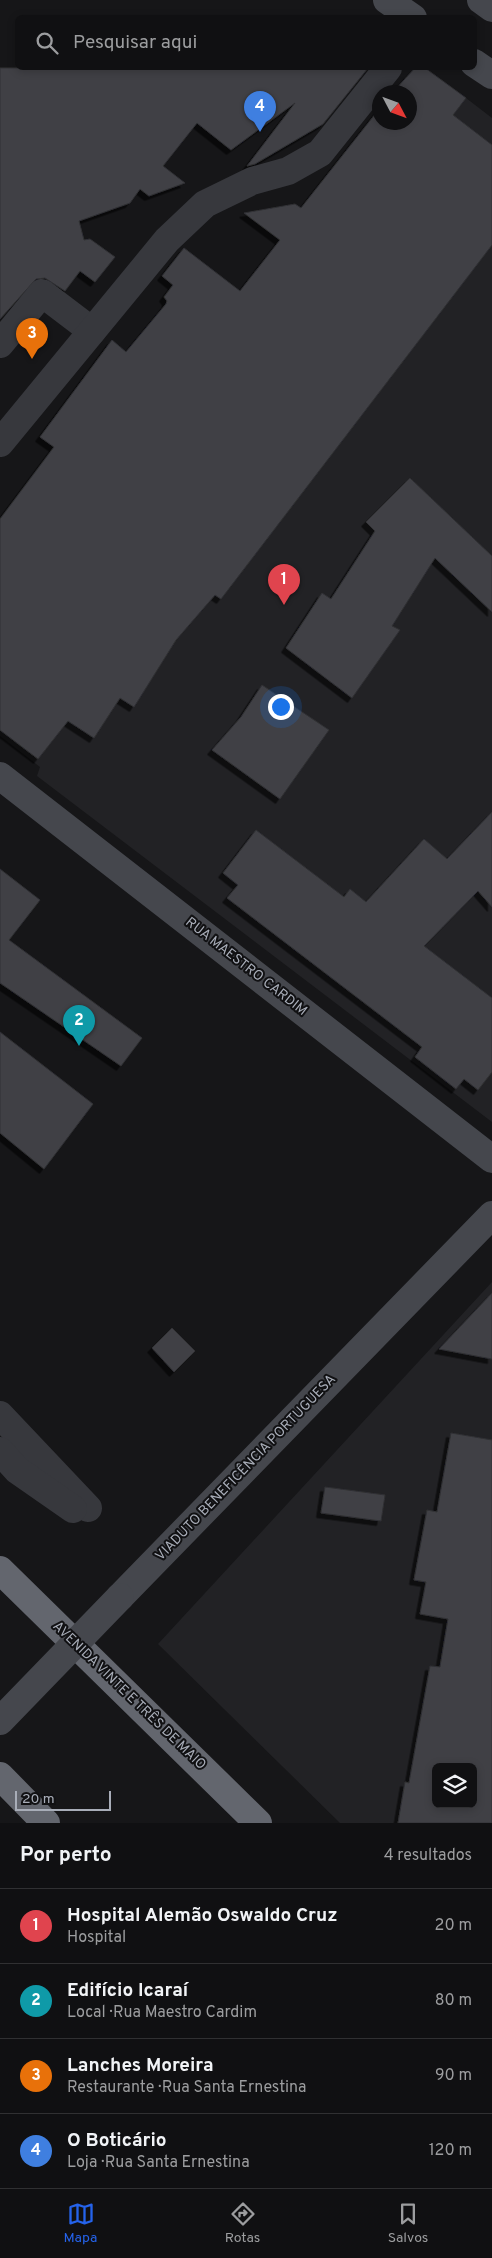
<!DOCTYPE html>
<html lang="pt">
<meta charset="utf-8">
<style>
body{margin:0;font-family:Overpass,sans-serif;background:#19191b;color:#f1f3f6}
.controls{position:absolute;right:15px;bottom:15px;display:grid;overflow:hidden;border-radius:8px;box-shadow:0 2px 8px #0003}
.controls button{width:45px;height:45px;display:grid;place-items:center;padding:0;border:0;border-bottom:1px solid #303032;background:#101012;color:#f1f3f6;font:25px sans-serif}
.compass{position:absolute;left:372px;top:85px;width:45px;height:45px;border-radius:50%;background:#101012;box-shadow:0 2px 8px #0003;rotate:131deg}
.scale{position:absolute;left:15px;bottom:12px;width:96px;box-sizing:border-box;padding-left:5px;border:2px solid #a8adb8;border-top:0;font-size:14px;line-height:18px;white-space:nowrap;color:#a8adb8;-webkit-text-stroke:4px #111113;paint-order:stroke}
.you{position:absolute;left:280px;top:706px;width:18px;height:18px;margin:-12px;border:4px solid #fff;border-radius:50%;background:#1a73e8;box-shadow:0 0 0 8px #1a73e833}
.badge{display:grid;place-items:center;width:32px;height:32px;border-radius:50%;background:#2563eb;color:#fff;font-size:16px;font-weight:700}
.pin{position:absolute;translate:-50% -41px;filter:drop-shadow(0 1px 2px #0008)}
.pin::after{content:'';position:absolute;top:26px;width:18px;height:15px;background:inherit;clip-path:polygon(0 0,100% 0,50% 100%)}
.list{margin:0;padding:0;list-style:none}
h2{display:flex;justify-content:space-between;align-items:center;height:65px;margin:0;padding:0 20px;font-size:21px}
h2 small{font-size:16px;font-weight:400;color:#9c9d9f}
.list li{display:grid;grid-template-columns:32px 1fr auto;gap:15px;align-items:center;box-sizing:border-box;height:75px;padding:0 20px;border-top:1px solid #303032}
.list b{display:block;font-size:19px;white-space:nowrap}
.list p{margin:0;font-size:16px;white-space:nowrap;color:#9c9d9f}
.list em{font-size:16px;font-style:normal;color:#9c9d9f}
.icon{flex:none;width:28px;height:28px;fill:none;stroke:currentColor;stroke-width:2;stroke-linecap:round;stroke-linejoin:round}
.map{position:relative;flex:none;width:492px;height:1823px;overflow:hidden}
.search{position:absolute;background:#101012;box-shadow:0 2px 8px #0003;left:15px;right:15px;top:15px;height:55px;display:flex;align-items:center;gap:12px;box-sizing:border-box;padding:0 18px;border-radius:8px;color:#9c9d9f;font-size:19px}
.sheet{height:365px;background:#101012}
nav{display:flex;justify-content:space-around;align-items:center;box-sizing:border-box;height:70px;border-top:1px solid #303032;background:#101012;font-size:14px;color:#9c9d9f}
nav a{display:grid;justify-items:center;gap:2px}
nav .on{color:#2563eb}
.map>svg:first-child{display:block}
.built{fill:#222225;fill-rule:evenodd}
.building{fill:#404145;stroke:#303034;fill-rule:evenodd;filter:url(#shadow)}
.lines{fill:none;stroke-linecap:round;stroke-linejoin:round}
.street{stroke:#37383d;stroke-width:28}
.secondary{stroke:#45474d;stroke-width:28}
.highway{stroke:#63666e;stroke-width:28}
.secondary-bridge{stroke:#45474d;stroke-width:28}
.labels{text-anchor:middle;dominant-baseline:central;stroke-width:4;stroke-linejoin:round;paint-order:stroke}
.street-label{font-size:14px;fill:#a8adb8;stroke:#111113}
</style>
<div class="map">
<svg width="492" height="1823" viewBox="0 0 492 1823">
<defs>
<filter id="shadow"><feDropShadow dx="-4.5" dy="4.5" stdDeviation="0" flood-color="#0009"/></filter>
</defs>
<rect width="100%" height="100%" fill="#161618"/>
<g class="built">
<path d="M466,98l26,20v1004l-455,-346 3,-9 -40,-31v-6l351,-484z"/>
<path d="M492,1282v541h-152l-182,-179zM436,1767h37v37h-37z"/>
</g>
<g class="building">
<path d="M0,68h368l-45,56 -68,40 -8,2 48,-63 -64,47 -34,-27 -34,43 22,17 -36,13 -9,-7 -10,14 -51,18 5,19 6,-1 25,18 -20,25 -15,-11 -15,20 -20,-13 -9,1 -36,40z"/>
<path d="M415,68h10l41,30 -13,17 39,30v100l-271,354 -6,-4 -39,45 -42,67 -14,-9 -26,40 -26,-17 -30,38 -38,-29v-211l54,-72 -14,-10 72,-97 14,12 40,-48 1,-3 -3,-4 9,-12 -11,-9 22,-28 56,43 40,-51 -36,-27 51,-9 6,4 79,-100v14h30v-30h-17z"/>
<path d="M410,478l82,78v56l-57,-54 -43,68 8,4 -48,68 -66,-50 36,-55 9,6 44,-68 -9,-9z"/>
<path d="M262,685l67,45 -49,69 -68,-49 29,-33z"/>
<path d="M492,812v95l-14,-16 -54,55 68,52v74l-14,18 -14,-11 -8,10 -41,-32 7,-10 -195,-149 11,-13 -15,-12 33,-43 88,67 6,-8 16,13 58,-63 23,20z"/>
<path d="M0,869l40,31 -31,40 133,98 -21,28 -121,-83z"/>
<path d="M0,1032l93,72 -49,65 -44,-36z"/>
<path d="M492,1293v66l-53,-10z"/>
<path d="M172,1328l23,23 -21,21 -22,-24z"/>
<path d="M451,1433l41,7v383h-94l7,-41 4,1 21,-117 10,1 8,-48 -28,-5 6,-32 -12,-2 13,-70 10,2zM436,1767h37v37h-37z"/>
<path d="M325,1487l60,8 -4,26 -60,-8z"/>
</g>
<g class="lines">
<g class="street">
<path d="M0,344l42,-51 50,38"/>
<path d="M0,443l167,-203 38,-36 47,-23 36,-10 32,-18 68,-85"/>
<path d="M0,1415l88,93"/>
<path d="M0,1451l17,19 56,39"/>
</g>
<g class="secondary">
<path d="M387,0l26,18"/>
<path d="M481,0l11,8"/>
<path d="M474,63l18,12"/>
<path d="M0,776l492,383"/>
<path d="M120,1597l372,-382"/>
</g>
<g class="highway">
<path d="M0,1570l258,253"/>
<path d="M0,1776l46,47"/>
</g>
<path class="secondary-bridge" d="M0,1721l120,-124"/>
</g>
<g class="labels">
<g class="street-label">
<text transform="translate(246 967) rotate(38)">RUA MAESTRO CARDIM</text>
<text transform="translate(246 1468) rotate(-46)">VIADUTO BENEFICÊNCIA PORTUGUESA</text>
<text transform="translate(129 1696) rotate(44)">AVENIDA VINTE E TRÊS DE MAIO</text>
</g>
</g>
</svg>
<div class="controls">
<button><svg class="icon" aria-label="layers" viewBox="0 0 24 24"><path d="M12 4l9 5-9 5-9-5zM3 14l9 5 9-5"/></svg></button>
</div>
<svg class="compass" viewBox="-18 -18 36 36"><path d="M0-13l5 13h-10z" fill="#e53935"/><path d="M0 13l5-13h-10z" fill="#9c9d9f"/></svg>
<div class="scale">20 m</div>
<div class="you"></div>
<div class="pin badge" style="left:284px;top:605px;background:#e0444e">1</div>
<div class="pin badge" style="left:79px;top:1046px;background:#0f9aa8">2</div>
<div class="pin badge" style="left:32px;top:359px;background:#e8710a">3</div>
<div class="pin badge" style="left:260px;top:132px;background:#3f7fe0">4</div>
<div class="search"><svg class="icon" aria-label="search" viewBox="0 0 24 24"><circle cx="10" cy="10" r="6"/><path d="M15 15l6 6"/></svg>Pesquisar aqui</div>
</div>
<section class="sheet">
<h2>Por perto<small>4 resultados</small></h2>
<ul class="list">
<li><span class="badge" style="background:#e0444e">1</span><div><b>Hospital Alemão Oswaldo Cruz</b><p>Hospital</p></div><em>20 m</em></li>
<li><span class="badge" style="background:#0f9aa8">2</span><div><b>Edifício Icaraí</b><p>Local · Rua Maestro Cardim</p></div><em>80 m</em></li>
<li><span class="badge" style="background:#e8710a">3</span><div><b>Lanches Moreira</b><p>Restaurante · Rua Santa Ernestina</p></div><em>90 m</em></li>
<li><span class="badge" style="background:#3f7fe0">4</span><div><b>O Boticário</b><p>Loja · Rua Santa Ernestina</p></div><em>120 m</em></li>
</ul>
</section>
<nav>
<a class="on"><svg class="icon" aria-label="map" viewBox="0 0 24 24"><path d="M3 6l6-2 6 2 6-2v14l-6 2-6-2-6 2zM9 4v14M15 6v14"/></svg>Mapa</a>
<a><svg class="icon" aria-label="directions" viewBox="0 0 24 24"><path d="M12 3l9 9-9 9-9-9zM9 14v-3h6M13 9l2 2-2 2"/></svg>Rotas</a>
<a><svg class="icon" aria-label="saved" viewBox="0 0 24 24"><path d="M7 4h10v16l-5-4-5 4z"/></svg>Salvos</a>
</nav>
